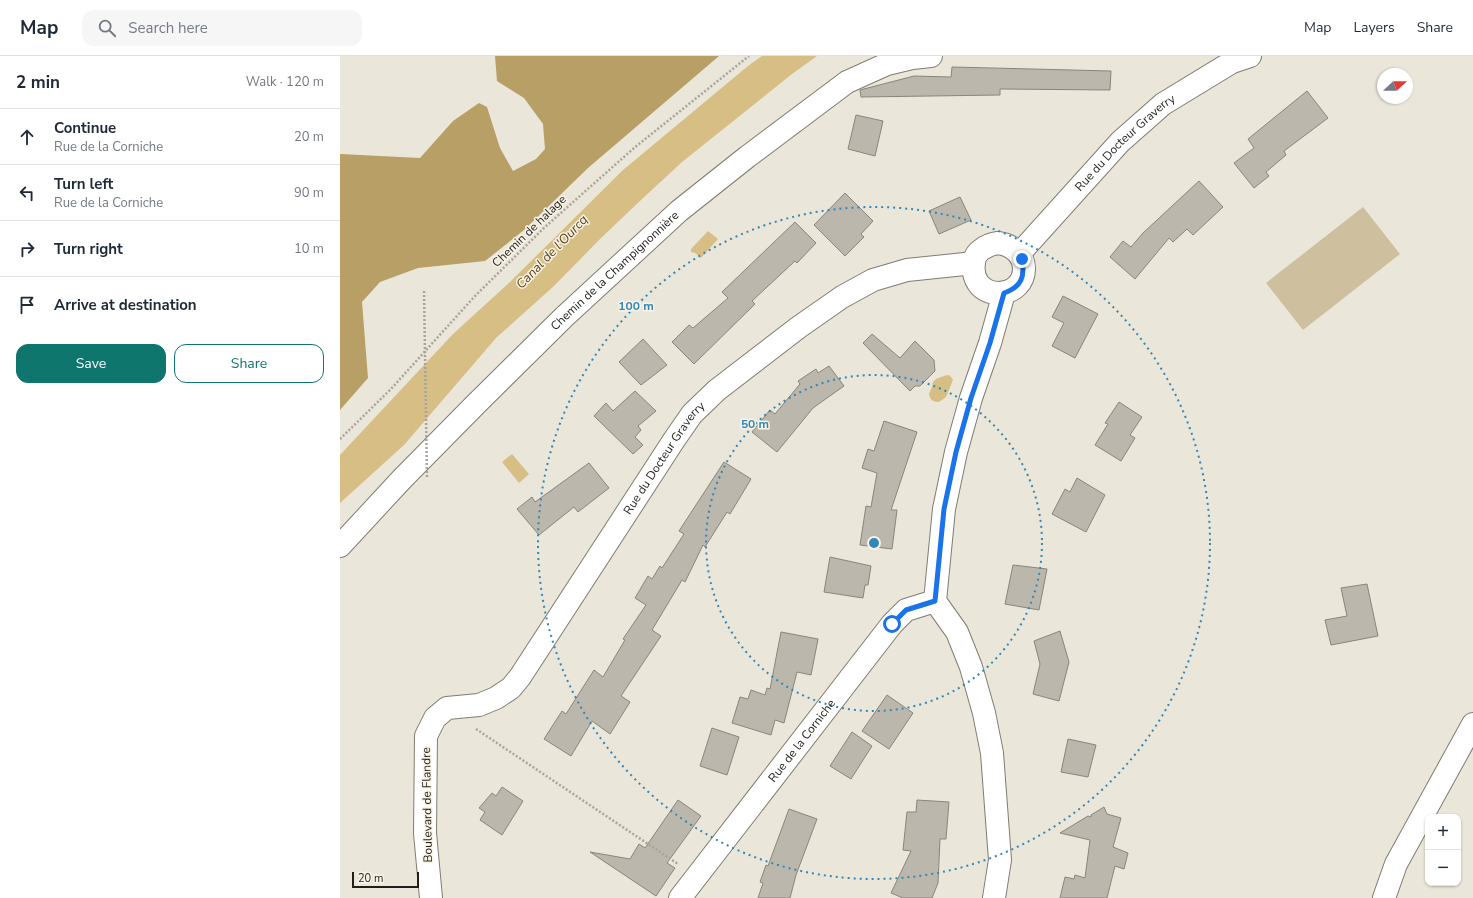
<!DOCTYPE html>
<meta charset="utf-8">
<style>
body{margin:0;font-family:"Nunito Sans",sans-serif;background:#f6f6f7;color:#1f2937}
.controls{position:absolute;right:12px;bottom:12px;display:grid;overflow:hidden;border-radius:8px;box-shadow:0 1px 3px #0004}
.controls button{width:36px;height:36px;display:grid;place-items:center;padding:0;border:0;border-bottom:1px solid #e0e1e3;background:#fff;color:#1f2937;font:20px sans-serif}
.compass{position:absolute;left:1037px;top:12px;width:36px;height:36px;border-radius:50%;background:#fff;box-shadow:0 1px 3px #0004;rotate:68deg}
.scale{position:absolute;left:12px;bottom:10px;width:67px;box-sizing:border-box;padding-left:4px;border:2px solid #211f1b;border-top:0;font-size:11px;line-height:14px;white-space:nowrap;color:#211f1b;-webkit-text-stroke:3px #f9f3e7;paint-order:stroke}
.stop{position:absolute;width:12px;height:12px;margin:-9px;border:3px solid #1a73e8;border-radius:50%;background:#fff}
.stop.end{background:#1a73e8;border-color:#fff;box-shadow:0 1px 4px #0008}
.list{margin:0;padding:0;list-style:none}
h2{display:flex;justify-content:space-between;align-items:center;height:52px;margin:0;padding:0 16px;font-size:17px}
h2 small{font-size:13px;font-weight:400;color:#747a83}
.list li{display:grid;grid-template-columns:26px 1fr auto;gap:12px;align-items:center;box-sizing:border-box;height:56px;padding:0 16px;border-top:1px solid #e0e1e3}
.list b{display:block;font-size:15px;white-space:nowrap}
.list p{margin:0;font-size:13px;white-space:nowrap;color:#747a83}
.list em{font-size:13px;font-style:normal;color:#747a83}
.actions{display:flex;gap:8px;padding:12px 16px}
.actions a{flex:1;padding:9px 0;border:1px solid #0f766e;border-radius:12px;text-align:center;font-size:14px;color:#0f766e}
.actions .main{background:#0f766e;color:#fff}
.icon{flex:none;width:22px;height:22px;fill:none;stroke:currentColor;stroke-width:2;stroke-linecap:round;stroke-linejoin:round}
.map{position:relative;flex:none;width:1133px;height:842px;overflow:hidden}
header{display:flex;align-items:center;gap:24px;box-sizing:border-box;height:56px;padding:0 20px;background:#fff;border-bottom:1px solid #e0e1e3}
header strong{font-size:19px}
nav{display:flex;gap:22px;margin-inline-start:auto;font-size:14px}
.search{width:280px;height:36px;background:#f6f6f7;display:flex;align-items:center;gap:10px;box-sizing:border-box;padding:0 14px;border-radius:12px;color:#747a83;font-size:15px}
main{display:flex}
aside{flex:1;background:#fff}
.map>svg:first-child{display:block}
.green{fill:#cec09e}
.forest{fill:#b79f66}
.water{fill:#d7be84}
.building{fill:#bcb7ac;stroke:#8a857a}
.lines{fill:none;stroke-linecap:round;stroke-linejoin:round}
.minor-casing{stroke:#807c71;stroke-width:24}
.path{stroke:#a8a49b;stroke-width:2.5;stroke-dasharray:2 2;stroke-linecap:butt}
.minor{stroke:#fff;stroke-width:22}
.path-bridge{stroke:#a8a49b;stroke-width:2.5;stroke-dasharray:2 2;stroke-linecap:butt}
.route{stroke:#1a73e8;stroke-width:5}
.ring{fill:none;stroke:#3187b6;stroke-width:2;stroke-dasharray:2 4}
.labels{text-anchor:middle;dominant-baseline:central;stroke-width:3;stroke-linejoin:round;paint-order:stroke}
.street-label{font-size:12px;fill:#211f1b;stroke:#f9f3e7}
.water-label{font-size:13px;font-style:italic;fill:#584619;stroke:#f9f3e7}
.centre{fill:#3187b6;stroke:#f9f3e7;stroke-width:2}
.ring-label{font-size:12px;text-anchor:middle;font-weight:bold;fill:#3187b6;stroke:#f9f3e7;stroke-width:3;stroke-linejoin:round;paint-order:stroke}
</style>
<header>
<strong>Map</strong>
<div class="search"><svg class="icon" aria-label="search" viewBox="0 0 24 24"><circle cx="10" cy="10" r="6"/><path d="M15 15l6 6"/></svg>Search here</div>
<nav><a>Map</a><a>Layers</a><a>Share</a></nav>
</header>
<main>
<aside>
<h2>2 min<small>Walk · 120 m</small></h2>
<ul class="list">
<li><svg class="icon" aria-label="ahead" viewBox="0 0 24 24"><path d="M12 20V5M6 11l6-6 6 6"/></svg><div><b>Continue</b><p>Rue de la Corniche</p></div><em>20 m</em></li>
<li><svg class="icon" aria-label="left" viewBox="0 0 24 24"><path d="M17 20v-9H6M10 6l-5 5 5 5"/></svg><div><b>Turn left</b><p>Rue de la Corniche</p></div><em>90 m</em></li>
<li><svg class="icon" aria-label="right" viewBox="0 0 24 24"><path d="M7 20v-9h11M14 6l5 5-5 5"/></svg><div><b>Turn right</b></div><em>10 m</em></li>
<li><svg class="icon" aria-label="arrive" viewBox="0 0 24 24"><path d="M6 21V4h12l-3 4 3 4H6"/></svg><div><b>Arrive at destination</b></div></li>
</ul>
<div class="actions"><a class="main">Save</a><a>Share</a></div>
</aside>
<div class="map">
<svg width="1133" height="842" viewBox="0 0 1133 842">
<rect width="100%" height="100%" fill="#ebe6da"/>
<path class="green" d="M1023,151l37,47 -97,76 -37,-47z"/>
<path class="forest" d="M155,0h224l-131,112 -64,62 -39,31 -67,7 -38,14 -18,20 6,76 -28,32v-256l80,4 33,-37 26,-18 8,4 13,41 13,23 23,-12 9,-10 -2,-25 -19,-26 -27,-17z"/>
<g class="water">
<path d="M422,0h55l-25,18 -110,88 -41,38 -41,39 -46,47 -58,52 -92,107 -64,58v-48l113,-121 57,-52 113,-112 125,-104z"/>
<path d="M368,175l10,8 -17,19 -6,-5 -4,-1v-3z"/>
<path d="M609,319l2,2 2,3 -7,17 -7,5c-6,0 -9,-2 -10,-8l3,-7 1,-5 3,-3c3,-1 9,-4 13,-4z"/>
<path d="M172,398l17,20 -10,9 -17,-21z"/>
</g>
<g class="building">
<path d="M612,11l159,4 -1,19 -110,-1v6l-139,2 -1,-7 54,-14 37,1z"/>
<path d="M967,35l21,27 -44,33 2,4 -20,17 3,4 -15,12 -20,-25 20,-15 -6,-9z"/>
<path d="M516,59l27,6 -8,35 -27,-7z"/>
<path d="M859,125l24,26 -30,28 -6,-6 -14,13 -4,-4 -34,41 -25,-22 13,-16 8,6 12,-14z"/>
<path d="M505,137l28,28 -12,13 3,3 -19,19 -31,-31z"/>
<path d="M620,141l11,23 -32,14 -10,-23z"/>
<path d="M455,166l21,21 -19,20 -2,-2 -43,40 3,3 -61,60 -22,-22 17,-17 4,3 35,-30 -6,-6z"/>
<path d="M723,240l35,18 -23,44 -23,-12 12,-23 -12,-6z"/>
<path d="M532,278l28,24 15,-17 19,19 1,11 -15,15h-5l-5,5 -47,-48z"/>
<path d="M303,283l24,26 -26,20 -22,-23z"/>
<path d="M489,310l15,20 -31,22 -36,44 -25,-20 18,-22 5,4 25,-30 -2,-3 18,-12 2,4z"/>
<path d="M295,335l21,20 -18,15 3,4 -6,7 8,8 -10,9 -39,-38 12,-13 7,8z"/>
<path d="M779,346l23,15 -12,18 5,3 -14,23 -26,-16 13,-21 -3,-1z"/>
<path d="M544,365l33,11 -26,78h6l-5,39 -32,-4 6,-39 5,1 6,-34 -15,-5 6,-19 6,2z"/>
<path d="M384,406l27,17 -21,35 -3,-2 -22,35 -2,-2 -18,37 -3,-2 -30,50 9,6 -40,60 9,6 -20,32 -18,-13 -21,35 -27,-17 18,-28 4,3 28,-44 9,7 22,-37 -2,-1 23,-34 -11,-7 13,-22 4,3 8,-13 2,2 22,-34 -5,-3z"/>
<path d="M249,407l20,25 -31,24 -4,-5 -35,28 -22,-26 15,-12 3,5z"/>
<path d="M737,422l28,17 -19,37 -34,-18 13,-25 5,3z"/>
<path d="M490,501l41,9 -3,19h-3l-2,13 -39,-6z"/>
<path d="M673,509l34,4 -8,41 -34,-6z"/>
<path d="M1027,528l11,52 -47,9 -6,-25 22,-4 -6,-28z"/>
<path d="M720,575l9,31 -10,39 -26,-7 7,-30 -6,-23z"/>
<path d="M441,576l37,7 -7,36 -14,-3 -13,51 -9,-3 -4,15 -39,-12 8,-26 8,2 3,-9 14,5 2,-7 3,1z"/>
<path d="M547,639l26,18 -24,36 -27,-18z"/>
<path d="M372,672l27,9 -12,38 -27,-9z"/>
<path d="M512,676l20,14 -21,33 -21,-13z"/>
<path d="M728,683l28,6 -8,32 -27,-5z"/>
<path d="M162,731l21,14 -21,34 -22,-15 5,-8 -6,-4 13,-15 4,3z"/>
<path d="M338,744l23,16 -34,47 8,5 -19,28 -66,-44 40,7 9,-15 6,4z"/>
<path d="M577,744l32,2 -3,37h-6l-2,44 -6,15h-29l-12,-5 20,-42 -8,-1 4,-38h9z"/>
<path d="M764,751l3,7 14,4 -8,29 15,6 -4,16 -9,-3 -8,32h-47l5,-21 9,2 1,-4 10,3 5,-38 -30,-7 28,-17 3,1v-2z"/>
<path d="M449,753l28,10 -21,56 -6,23h-32l5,-15 -3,-1 6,-17 2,1z"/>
</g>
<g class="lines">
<defs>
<g id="minor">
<path d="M658,187c36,5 33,49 1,50 -8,0 -16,-3 -21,-10 -6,-9 -7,-26 3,-33 5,-4 10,-6 17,-7z"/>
<path id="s1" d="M679,198l101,-112 43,-38 69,-42 18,-6"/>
<path id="s2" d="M0,490l62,-67 74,-75 88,-87 115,-106 68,-54 100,-75 40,-18 25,-6 19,-2"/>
<path id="s3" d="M91,842l-6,-65 1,-97 9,-18 12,-10 32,-3 17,-7 15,-10 9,-11 154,-237 18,-26 25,-24 82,-63 43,-30 31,-17 34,-10 67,-7"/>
<path id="s4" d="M340,842l212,-274 14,-14 29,-9"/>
<path d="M654,842l6,-38 -8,-107 -8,-40 -13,-46 -14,-35 -22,-31 9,-92 12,-57 15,-54 19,-55 14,-50"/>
<path d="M1044,842l12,-34 77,-140"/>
</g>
</defs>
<use href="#minor" class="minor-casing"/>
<g class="path">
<path d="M0,383l50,-49 85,-94 70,-69 89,-79 115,-92"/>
<path d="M136,673l202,135"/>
</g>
<use href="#minor" class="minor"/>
<path class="path-bridge" d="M84,235l3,188"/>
</g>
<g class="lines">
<path class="route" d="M552,568l14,-14 29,-9 9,-92 12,-57 15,-54 19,-55 14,-50c18,-6 21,-17 18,-34"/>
</g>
<g class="ring">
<circle cx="534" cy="487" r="168"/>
<circle cx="534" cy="487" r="336"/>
</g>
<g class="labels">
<g class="street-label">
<text stroke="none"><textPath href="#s1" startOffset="154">Rue du Docteur Graverry</textPath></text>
<text transform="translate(189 175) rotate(-44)">Chemin de halage</text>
<text stroke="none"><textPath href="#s2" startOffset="389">Chemin de la Champignonnière</textPath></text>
<text stroke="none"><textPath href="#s3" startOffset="543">Rue du Docteur Graverry</textPath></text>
<text stroke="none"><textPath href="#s4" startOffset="199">Rue de la Corniche</textPath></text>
<text transform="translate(87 749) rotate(-91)">Boulevard de Flandre</text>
</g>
<g class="water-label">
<text transform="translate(212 196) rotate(-46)">Canal de l'Ourcq</text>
</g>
</g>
<circle cx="534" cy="487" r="6" class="centre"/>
<g class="ring-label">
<text x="296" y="254">100 m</text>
<text x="415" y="372">50 m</text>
</g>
</svg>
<div class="controls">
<button>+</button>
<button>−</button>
</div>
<svg class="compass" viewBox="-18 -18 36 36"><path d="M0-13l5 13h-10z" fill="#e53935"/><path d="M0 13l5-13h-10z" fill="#747a83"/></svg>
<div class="scale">20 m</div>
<div class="stop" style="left:552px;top:568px"></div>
<div class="stop end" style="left:682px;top:203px"></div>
</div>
</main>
